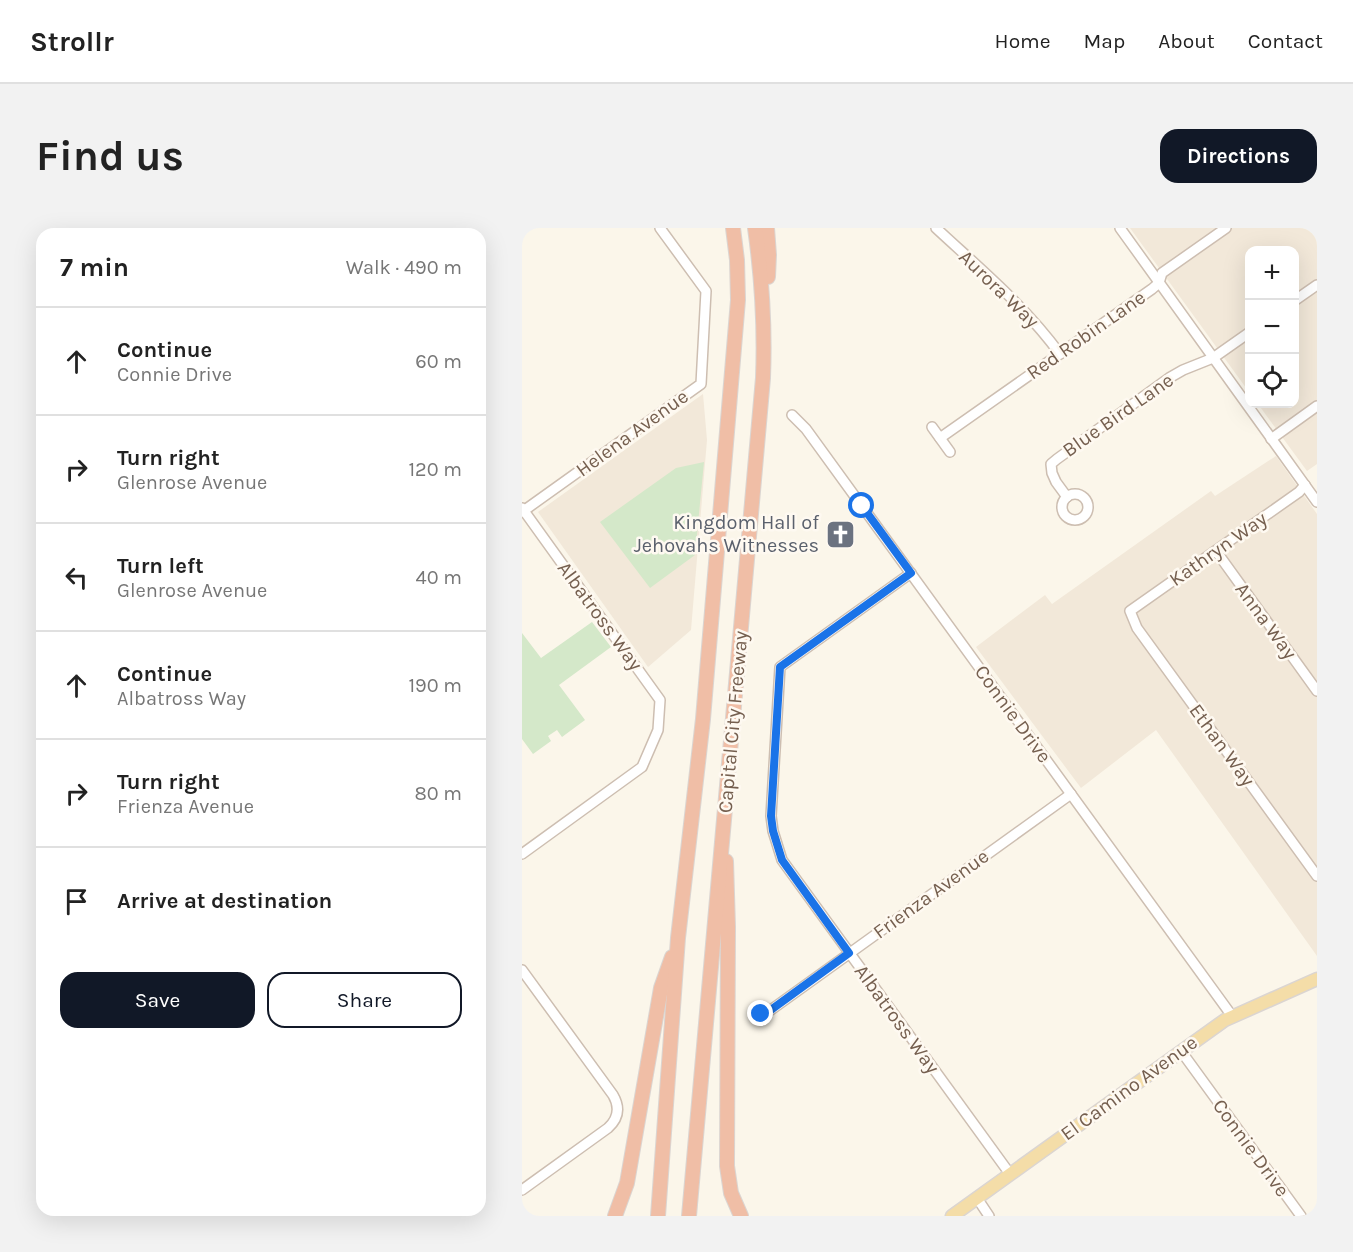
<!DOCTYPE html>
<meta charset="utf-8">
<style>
body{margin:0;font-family:Karla,sans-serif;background:#f2f2f2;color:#222}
.controls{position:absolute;right:18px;top:18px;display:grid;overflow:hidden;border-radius:12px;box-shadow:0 6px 24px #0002}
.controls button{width:54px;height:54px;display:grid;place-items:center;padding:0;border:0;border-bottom:2px solid #e0e0e0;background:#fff;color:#222;font:30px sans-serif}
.stop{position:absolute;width:18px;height:18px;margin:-14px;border:4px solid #1a73e8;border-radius:50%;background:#fff}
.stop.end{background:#1a73e8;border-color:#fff;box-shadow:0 2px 6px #0008}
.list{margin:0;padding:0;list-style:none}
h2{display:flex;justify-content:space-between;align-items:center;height:78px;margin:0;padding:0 24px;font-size:26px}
h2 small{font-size:20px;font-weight:400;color:#767676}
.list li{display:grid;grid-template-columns:39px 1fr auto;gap:18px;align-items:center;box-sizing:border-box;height:108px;padding:0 24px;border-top:2px solid #e0e0e0}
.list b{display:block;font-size:22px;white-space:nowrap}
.list p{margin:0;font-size:20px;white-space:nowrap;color:#767676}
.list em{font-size:20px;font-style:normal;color:#767676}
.actions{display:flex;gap:12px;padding:18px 24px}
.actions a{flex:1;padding:14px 0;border:2px solid #111827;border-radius:18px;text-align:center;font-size:21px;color:#111827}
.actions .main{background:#111827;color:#fff}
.icon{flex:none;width:33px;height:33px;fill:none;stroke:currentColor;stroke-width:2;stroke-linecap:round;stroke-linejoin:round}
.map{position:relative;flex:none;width:795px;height:988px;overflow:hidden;border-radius:18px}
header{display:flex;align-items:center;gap:36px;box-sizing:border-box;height:84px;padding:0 30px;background:#fff;border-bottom:2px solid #e0e0e0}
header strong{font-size:28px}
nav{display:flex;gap:33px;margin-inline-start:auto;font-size:21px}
.intro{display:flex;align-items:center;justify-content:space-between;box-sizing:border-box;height:144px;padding:0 36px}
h1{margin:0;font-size:42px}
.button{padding:15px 27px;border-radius:18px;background:#111827;color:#fff;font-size:21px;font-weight:700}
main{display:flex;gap:36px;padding:0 36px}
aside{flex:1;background:#fff;border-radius:18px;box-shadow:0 6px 24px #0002}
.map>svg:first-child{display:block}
.residential{fill:#f2e8d9}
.green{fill:#d4e8c9}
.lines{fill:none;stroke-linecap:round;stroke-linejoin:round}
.minor-casing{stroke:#cdbeb1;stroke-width:12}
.major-casing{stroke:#dbd5d1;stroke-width:15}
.highway-casing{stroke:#dbd5d1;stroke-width:16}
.minor{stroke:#fff;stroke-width:9}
.major{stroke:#f4dda8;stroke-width:12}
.highway{stroke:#f0bea6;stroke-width:14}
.route{stroke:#1a73e8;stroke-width:8}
.labels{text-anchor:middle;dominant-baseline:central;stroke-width:5;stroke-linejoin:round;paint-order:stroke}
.street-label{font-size:20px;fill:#755f4f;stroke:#fef9f1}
.worship-label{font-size:20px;fill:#5b616d;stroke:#fef9f1;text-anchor:end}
</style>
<header>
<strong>Strollr</strong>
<nav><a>Home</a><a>Map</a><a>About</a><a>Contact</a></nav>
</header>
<div class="intro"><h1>Find us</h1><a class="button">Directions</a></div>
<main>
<aside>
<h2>7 min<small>Walk · 490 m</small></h2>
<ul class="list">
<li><svg class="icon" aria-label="ahead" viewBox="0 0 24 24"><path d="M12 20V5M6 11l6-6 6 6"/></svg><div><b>Continue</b><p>Connie Drive</p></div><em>60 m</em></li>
<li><svg class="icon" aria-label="right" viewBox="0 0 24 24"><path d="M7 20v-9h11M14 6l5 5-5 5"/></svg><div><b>Turn right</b><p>Glenrose Avenue</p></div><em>120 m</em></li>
<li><svg class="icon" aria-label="left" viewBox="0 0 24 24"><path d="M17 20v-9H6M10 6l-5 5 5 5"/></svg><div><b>Turn left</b><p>Glenrose Avenue</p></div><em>40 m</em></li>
<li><svg class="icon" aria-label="ahead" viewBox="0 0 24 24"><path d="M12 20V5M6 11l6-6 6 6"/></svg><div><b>Continue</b><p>Albatross Way</p></div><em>190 m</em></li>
<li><svg class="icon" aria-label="right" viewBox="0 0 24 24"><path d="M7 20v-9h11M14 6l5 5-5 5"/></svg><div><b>Turn right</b><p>Frienza Avenue</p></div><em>80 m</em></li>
<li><svg class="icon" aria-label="arrive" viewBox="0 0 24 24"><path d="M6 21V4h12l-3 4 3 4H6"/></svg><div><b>Arrive at destination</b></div></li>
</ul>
<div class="actions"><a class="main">Save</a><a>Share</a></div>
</aside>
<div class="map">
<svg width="795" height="988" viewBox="0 0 795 988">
<rect width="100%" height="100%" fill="#fbf6ea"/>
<g class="residential">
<path d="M608,0h187v236l-10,7 -49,-67h36v-154h-44l-1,142z"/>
<path d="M181,166l4,46 -16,190 -43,37 -110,-155z"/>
<path d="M754,228l41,58v442l-161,-226 -75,58 -105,-141 69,-52 7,9 159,-113 4,5z"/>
</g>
<g class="green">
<path d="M182,234l-9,93 -45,33 -50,-66 76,-54z"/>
<path d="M70,394l19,25 -52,38 26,35 -23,17 -5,-7 -9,6 3,5 -18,13 -11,-15v-106l19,25z"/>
</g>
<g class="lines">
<defs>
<g id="minor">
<path d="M414,0c43,40 89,78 124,126"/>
<path d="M598,0l197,274"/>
<path d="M772,73l23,-16"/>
<path d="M270,187l14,14 426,587"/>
<path d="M410,199l18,25"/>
<path d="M418,210l212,-149 7,-6 3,-10 64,-45"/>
<path d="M749,211l46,-33"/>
<path d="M783,257l-6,7 -169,119 7,17 180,248"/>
<circle cx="553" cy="279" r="13"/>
<path d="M545,269l-11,-15 -4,-9 -1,-9 6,-5 112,-81 14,-8 30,-12 37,-26"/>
<path d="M0,280l138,192 -2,30 -16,37 -120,87"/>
<path d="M0,284l179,-128 5,-93 -46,-63"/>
<path d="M694,323l101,140"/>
<path d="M389,345l-131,94 -9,149 2,15 9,29 228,314"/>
<path d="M0,742l91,125c7,12 6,23 -5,33l-86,62"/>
<path d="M239,786l7,-2 303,-218"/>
<path d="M659,823l120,165"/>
<path d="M455,970l12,18"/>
</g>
<path id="major" d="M430,988l273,-196 92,-41"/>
<g id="highway">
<path d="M245,0l2,27 -1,22"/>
<path d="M204,633l2,66 -1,239 4,27 10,23"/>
<path d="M93,988l12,-33 34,-195 11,-31"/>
<path d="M136,988l20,-278 25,-219 35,-419 -1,-40 -4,-32"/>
<path d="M167,988l74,-838c2,-51 -1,-100 -8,-150"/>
</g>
</defs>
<use href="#minor" class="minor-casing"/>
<use href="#major" class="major-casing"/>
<use href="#highway" class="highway-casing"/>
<use href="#minor" class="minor"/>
<use href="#major" class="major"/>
<use href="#highway" class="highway"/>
</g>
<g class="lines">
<path class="route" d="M239,786l7,-2 81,-59 -67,-93 -9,-29 -2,-15 9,-149 131,-94 -49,-67"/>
</g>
<defs>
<symbol id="church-square" viewBox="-11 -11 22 22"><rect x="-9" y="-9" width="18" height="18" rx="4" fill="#6b7280" stroke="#fef9f1"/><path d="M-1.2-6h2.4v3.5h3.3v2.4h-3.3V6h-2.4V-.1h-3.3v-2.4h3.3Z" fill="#fff"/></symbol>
</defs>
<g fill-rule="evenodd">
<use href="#church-square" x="302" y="290" width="33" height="33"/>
</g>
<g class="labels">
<g class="street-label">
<text transform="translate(477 61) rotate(44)">Aurora Way</text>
<text transform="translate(564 107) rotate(-35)">Red Robin Lane</text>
<text transform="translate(596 187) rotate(-35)">Blue Bird Lane</text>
<text transform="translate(110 205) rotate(-36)">Helena Avenue</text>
<text transform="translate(696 321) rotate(-35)">Kathryn Way</text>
<text transform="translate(78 388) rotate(54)">Albatross Way</text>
<text transform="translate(744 393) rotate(54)">Anna Way</text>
<text transform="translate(491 486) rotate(54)">Connie Drive</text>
<text transform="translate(211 494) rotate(-85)">Capital City Freeway</text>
<text transform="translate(700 517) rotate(54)">Ethan Way</text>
<text transform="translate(409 666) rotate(-36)">Frienza Avenue</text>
<text transform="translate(375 791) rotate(54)">Albatross Way</text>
<text transform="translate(607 860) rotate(-36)">El Camino Avenue</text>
<text transform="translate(729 920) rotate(54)">Connie Drive</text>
</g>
<g class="worship-label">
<text x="297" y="294">Kingdom Hall of<tspan x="297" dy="23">Jehovahs Witnesses</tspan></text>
</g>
</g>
</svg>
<div class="controls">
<button>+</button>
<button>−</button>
<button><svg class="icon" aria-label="locate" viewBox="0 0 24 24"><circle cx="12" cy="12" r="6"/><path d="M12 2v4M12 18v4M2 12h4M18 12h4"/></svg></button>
</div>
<div class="stop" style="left:340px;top:278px"></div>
<div class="stop end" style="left:239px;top:786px"></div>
</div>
</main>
